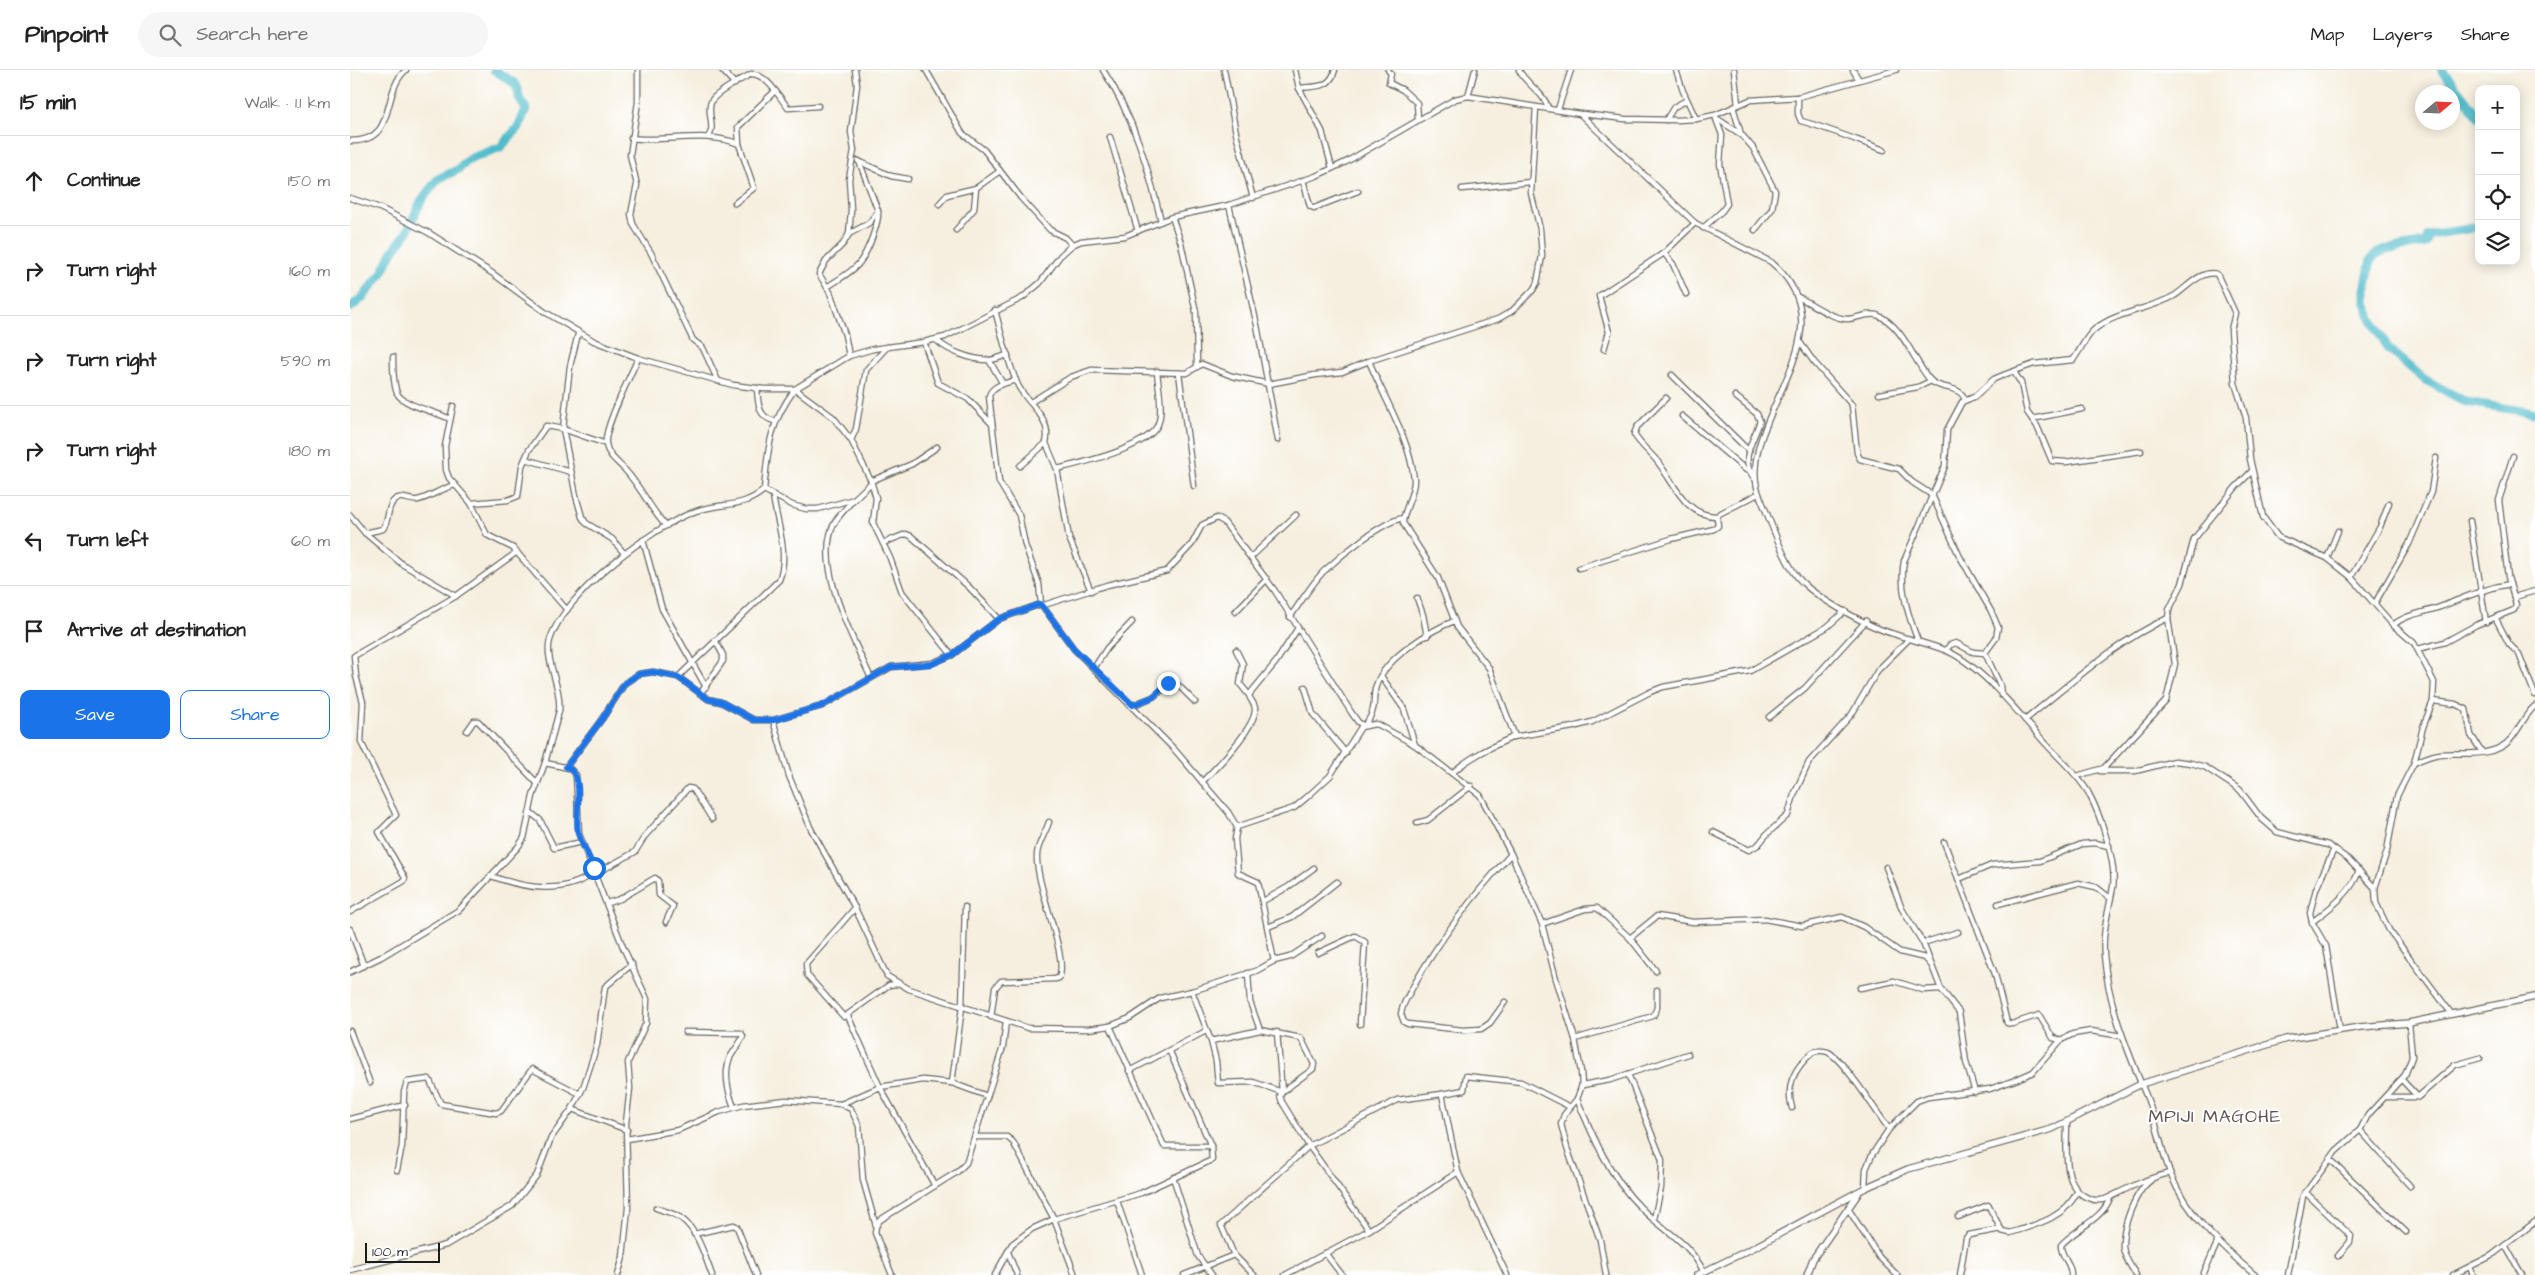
<!DOCTYPE html>
<meta charset="utf-8">
<style>
body{margin:0;font-family:"Architects Daughter",sans-serif;background:#f6f6f6;color:#222}
.controls{position:absolute;right:15px;top:15px;display:grid;overflow:hidden;border-radius:10px;box-shadow:0 2px 12px #0003}
.controls button{width:45px;height:45px;display:grid;place-items:center;padding:0;border:0;border-bottom:1px solid #e0e0e0;background:#fff;color:#222;font:25px sans-serif}
.compass{position:absolute;left:2065px;top:15px;width:45px;height:45px;border-radius:50%;background:#fff;box-shadow:0 2px 12px #0003;rotate:71deg}
.scale{position:absolute;left:15px;bottom:12px;width:75px;box-sizing:border-box;padding-left:5px;border:2px solid #1c1c1c;border-top:0;font-size:14px;line-height:18px;white-space:nowrap;color:#1c1c1c;-webkit-text-stroke:4px #fff;paint-order:stroke}
.stop{position:absolute;width:15px;height:15px;margin:-11px;border:4px solid #1a73e8;border-radius:50%;background:#fff}
.stop.end{background:#1a73e8;border-color:#fff;box-shadow:0 1px 5px #0008}
.list{margin:0;padding:0;list-style:none}
h2{display:flex;justify-content:space-between;align-items:center;height:65px;margin:0;padding:0 20px;font-size:21px}
h2 small{font-size:16px;font-weight:400;color:#767676}
.list li{display:grid;grid-template-columns:32px 1fr auto;gap:15px;align-items:center;box-sizing:border-box;height:90px;padding:0 20px;border-top:1px solid #e0e0e0}
.list b{display:block;font-size:19px;white-space:nowrap}
.list em{font-size:16px;font-style:normal;color:#767676}
.actions{display:flex;gap:10px;padding:15px 20px}
.actions a{flex:1;padding:11px 0;border:1px solid #1a73e8;border-radius:10px;text-align:center;font-size:18px;color:#1a73e8}
.actions .main{background:#1a73e8;color:#fff}
.icon{flex:none;width:28px;height:28px;fill:none;stroke:currentColor;stroke-width:2;stroke-linecap:round;stroke-linejoin:round}
.map{position:relative;flex:none;width:2185px;height:1205px;overflow:hidden}
header{display:flex;align-items:center;gap:30px;box-sizing:border-box;height:70px;padding:0 25px;background:#fff;border-bottom:1px solid #e0e0e0}
header strong{font-size:24px}
nav{display:flex;gap:28px;margin-inline-start:auto;font-size:18px}
.search{width:350px;height:45px;background:#f6f6f6;display:flex;align-items:center;gap:12px;box-sizing:border-box;padding:0 18px;border-radius:28px;color:#767676;font-size:19px}
main{display:flex}
aside{flex:1;background:#fff}
.map>svg:first-child{display:block}
.lines{fill:none;stroke-linecap:round;stroke-linejoin:round}
.river{stroke:#4fbbcb;stroke-width:9}
.street-casing{stroke:#686660;stroke-width:7}
.secondary-casing{stroke:#686660;stroke-width:8}
.street{stroke:#fff;stroke-width:4.5}
.secondary{stroke:#fff;stroke-width:5.5}
.route{stroke:#1a73e8;stroke-width:6}
.labels{text-anchor:middle;dominant-baseline:central;stroke-width:4;stroke-linejoin:round;paint-order:stroke}
.quarter-label{font-size:18px;letter-spacing:1px;fill:#62504f;stroke:#fff}
</style>
<header>
<strong>Pinpoint</strong>
<div class="search"><svg class="icon" aria-label="search" viewBox="0 0 24 24"><circle cx="10" cy="10" r="6"/><path d="M15 15l6 6"/></svg>Search here</div>
<nav><a>Map</a><a>Layers</a><a>Share</a></nav>
</header>
<main>
<aside>
<h2>15 min<small>Walk · 1.1 km</small></h2>
<ul class="list">
<li><svg class="icon" aria-label="ahead" viewBox="0 0 24 24"><path d="M12 20V5M6 11l6-6 6 6"/></svg><div><b>Continue</b></div><em>150 m</em></li>
<li><svg class="icon" aria-label="right" viewBox="0 0 24 24"><path d="M7 20v-9h11M14 6l5 5-5 5"/></svg><div><b>Turn right</b></div><em>160 m</em></li>
<li><svg class="icon" aria-label="right" viewBox="0 0 24 24"><path d="M7 20v-9h11M14 6l5 5-5 5"/></svg><div><b>Turn right</b></div><em>590 m</em></li>
<li><svg class="icon" aria-label="right" viewBox="0 0 24 24"><path d="M7 20v-9h11M14 6l5 5-5 5"/></svg><div><b>Turn right</b></div><em>180 m</em></li>
<li><svg class="icon" aria-label="left" viewBox="0 0 24 24"><path d="M17 20v-9H6M10 6l-5 5 5 5"/></svg><div><b>Turn left</b></div><em>60 m</em></li>
<li><svg class="icon" aria-label="arrive" viewBox="0 0 24 24"><path d="M6 21V4h12l-3 4 3 4H6"/></svg><div><b>Arrive at destination</b></div></li>
</ul>
<div class="actions"><a class="main">Save</a><a>Share</a></div>
</aside>
<div class="map">
<svg width="2185" height="1205" viewBox="0 0 2185 1205">
<rect width="100%" height="100%" fill="#fff"/>
<filter id="ink" filterUnits="userSpaceOnUse"><feTurbulence type="fractalNoise" baseFrequency=".02" numOctaves="2"/><feDisplacementMap in="SourceGraphic" scale="10" xChannelSelector="R" yChannelSelector="G"/><feConvolveMatrix kernelMatrix="1 2 1 2 8 2 1 2 1" color-interpolation-filters="sRGB"/></filter>
<filter id="wash" filterUnits="userSpaceOnUse"><feTurbulence type="fractalNoise" baseFrequency=".0096" numOctaves="4" result="noise"/><feDisplacementMap in="SourceGraphic" scale="20" xChannelSelector="R" yChannelSelector="G"/><feGaussianBlur stdDeviation="1.12" result="paint"/><feColorMatrix in="noise" values="0 0 0 0 0 0 0 0 0 0 0 0 0 0 0 0 0 1.4 0 .05"/><feComposite in="paint" operator="in"/></filter>
<g filter="url(#wash)">
<rect width="100%" height="100%" fill="#f6efdf"/>
<g class="lines">
<g class="river">
<path d="M2092,0l37,47"/>
<path d="M2129,155c-15,8 -35,5 -51,11l-2,7 -40,7 -10,4 -5,6 -5,25v18l5,15 17,30 36,31 42,23 69,11"/>
<path d="M0,238l13,-11 19,-24 11,-22 13,-17 15,-33 17,-22 21,-10 10,-10 32,-12 18,-21 7,-17 -7,-11 -1,-8 -4,-7 -20,-13"/>
</g>
</g>
</g>
<g filter="url(#ink)">
<g class="lines">
<defs>
<g id="street">
<path d="M288,0v32l-8,53 7,30 -6,29 2,10 18,29 42,87 10,8 15,33"/>
<path d="M372,0l13,14"/>
<path d="M576,0l36,63 22,17 37,48 29,32 16,8 6,7"/>
<path d="M753,0c31,47 45,97 58,151"/>
<path d="M874,0l12,63 17,65"/>
<path d="M945,0l4,18 23,43 10,37"/>
<path d="M1038,0l3,4 -2,9 14,7 14,13 1,16"/>
<path d="M1169,0c7,15 25,22 29,38"/>
<path d="M1326,0l7,21 13,28"/>
<path d="M1384,0l4,34"/>
<path d="M1503,0l6,10"/>
<path d="M949,18c17,-2 31,1 36,-18"/>
<path d="M1118,26l7,-26"/>
<path d="M1448,27v17l3,7c29,8 55,19 83,29"/>
<path d="M1383,37l8,27"/>
<path d="M1208,39l13,-39"/>
<path d="M1232,44l43,5 52,1 19,-1 19,-4 35,-15 48,-3 98,-27"/>
<path d="M1366,48l26,17 11,13 22,43 -3,18 -17,21"/>
<path d="M1316,50l8,-13 13,-7"/>
<path d="M358,67c9,-10 -3,-26 4,-37 5,-8 30,-21 39,-26 15,-1 29,24 37,34l30,-2"/>
<path d="M760,67l28,94"/>
<path d="M281,68c35,5 74,-8 108,6l15,44 -19,15"/>
<path d="M0,71c49,1 30,-49 56,-71"/>
<path d="M389,74l-1,-17 37,-36"/>
<path d="M508,91l33,15 17,3"/>
<path d="M953,110l7,26 4,2 44,-17"/>
<path d="M1112,119l69,-7"/>
<path d="M0,128l30,10 49,25 63,40 53,39 49,29 44,17 95,27 31,4h31l54,-33 24,-7 51,-7 21,-5 77,-39 18,-15 20,-27 12,-11 9,-4 44,-5 47,-19 57,-12 87,-29 30,-14 109,-63 13,-3 112,18 115,109 76,39c87,74 -44,163 -10,237 10,23 24,67 41,83 18,18 67,45 92,52 17,6 36,10 53,17 35,15 74,65 100,94 14,15 30,29 41,47 12,22 29,70 25,95 -4,23 -11,44 -9,68 4,51 24,96 43,143 10,25 14,52 24,77 16,40 52,73 84,100"/>
<path d="M589,134l8,-9 29,-7"/>
<path d="M879,135l28,120 21,115"/>
<path d="M822,147l9,26 15,69 1,53"/>
<path d="M1353,158l19,-17 5,-7 -7,-40 2,-29 -6,-16"/>
<path d="M606,160l18,-21 2,-21 24,-17"/>
<path d="M499,164l20,-11 9,-12 -19,-50"/>
<path d="M1314,183l9,11 13,30"/>
<path d="M477,217c26,-17 34,-19 45,-49 3,-9 7,-18 6,-27"/>
<path d="M1448,227c15,7 32,21 49,22 10,0 20,-7 30,-4 26,10 37,47 53,65 10,11 30,4 35,20"/>
<path d="M645,240c5,19 16,65 25,79 11,18 32,30 26,54l-26,23"/>
<path d="M228,264l-8,32 -7,63 13,67 6,21 4,6 26,16 12,14"/>
<path d="M586,270c12,11 35,20 53,20 6,0 13,-4 19,-5"/>
<path d="M1449,271l15,21 38,43 5,48 3,6 39,10 13,13 20,13 27,60 32,56 7,16 -2,11 -11,15 15,32 1,10"/>
<path d="M574,272l14,41 30,16 24,25"/>
<path d="M1254,279l5,-17 -10,-36 65,-43 31,-30"/>
<path d="M499,286l-4,-21 -15,-43 -11,-18 7,-13 17,-17 6,-10 2,-24 -2,-31 5,-29 -3,-18 6,-47 -2,-15"/>
<path d="M43,287c0,11 0,26 4,36 5,12 40,19 53,26"/>
<path d="M288,288c-7,17 -35,71 -32,86 1,11 13,19 20,27 16,18 25,39 40,55"/>
<path d="M639,290l14,24"/>
<path d="M1019,291c16,40 40,75 45,118 1,14 -12,35 -11,44l35,55 19,49 32,41 25,66 -3,4c-22,10 -41,19 -59,35"/>
<path d="M1664,302l7,11 6,29 10,14 15,35 14,1 75,-11"/>
<path d="M829,303l15,113"/>
<path d="M1322,305l77,76"/>
<path d="M666,310c-10,3 -24,5 -27,16l10,86 20,33 6,30 14,39 2,20"/>
<path d="M407,318c1,15 1,29 17,33"/>
<path d="M1529,324l39,-7 13,-6"/>
<path d="M1385,326l22,18 3,7c-7,21 -21,38 -6,57"/>
<path d="M1316,328l-29,29 -3,7c5,10 16,18 23,27 17,21 28,56 60,55"/>
<path d="M681,332l40,-25 20,-7 96,3 15,-9 30,12 37,8 46,-9 27,-3 27,-11 129,-42 14,-8 21,-21 4,-7 5,-27 -2,-27 -9,-36 5,-86"/>
<path d="M103,336l-8,40 1,24 3,8 22,25 16,32 26,13 54,62"/>
<path d="M1332,346l64,54"/>
<path d="M1682,349l50,-10"/>
<path d="M501,370l5,-11 10,-59 21,-23"/>
<path d="M696,373l11,26 12,69 22,53"/>
<path d="M175,389l46,13"/>
<path d="M707,399c24,-6 97,-22 102,-48 4,-15 -1,-35 -2,-50"/>
<path d="M521,411l41,-17 25,-17"/>
<path d="M414,420l28,15 14,4h12l36,-10 17,-16"/>
<path d="M504,429c-6,7 -14,15 -19,23 -23,41 19,119 36,156"/>
<path d="M121,433l37,-3 10,-4 4,-30 7,-16 17,-24 17,3 43,15"/>
<path d="M0,445l15,18 37,31 54,32"/>
<path d="M2120,451l16,101"/>
<path d="M15,463l18,-4c6,-8 4,-19 9,-26 7,-11 17,-1 26,-3 13,-3 24,-12 37,-15"/>
<path d="M293,470l19,69 44,78"/>
<path d="M533,473l23,-9 5,2 58,51 30,32"/>
<path d="M901,487l45,-42"/>
<path d="M1977,488l11,-27"/>
<path d="M1229,498l92,-29 43,-10 4,-3 -1,-8 2,-4 39,-20"/>
<path d="M2001,507l29,-50 9,-24"/>
<path d="M2164,527l21,-6"/>
<path d="M1067,528l6,17 4,21"/>
<path d="M2025,533l34,-59 22,-52 5,-34"/>
<path d="M694,535l63,-20 60,-14 25,-27 10,-19 15,-7 7,4 51,69 76,121 7,10 6,4c4,-5 8,-11 9,-17 2,-7 0,-15 3,-23 8,-27 53,-55 78,-65"/>
<path d="M885,542l32,-33"/>
<path d="M940,547c11,-15 21,-32 33,-45 17,-16 58,-50 80,-54"/>
<path d="M2146,549l13,25 10,10 16,41"/>
<path d="M2043,555c13,-11 31,-12 47,-18 24,-9 44,-19 70,-23"/>
<path d="M1568,571c-10,-26 -19,-53 -14,-80l41,-95 2,-36 15,-28 12,-5 20,-18 12,-5 28,-10 39,-4c8,-10 12,-23 22,-31 23,-18 54,-19 79,-33 12,-7 27,-27 43,-22l18,39 -4,17 4,53 11,35 4,41 13,58 15,20 49,21 24,19 42,48 21,18 20,39 -1,19 -10,26 -9,36 -17,33 -10,55 -12,37 1,15 13,27 62,83"/>
<path d="M2068,579l27,-7 31,-17 38,-15 2,-5 -8,-28 -9,-77 14,-44"/>
<path d="M886,580l7,14 -3,20 9,11"/>
<path d="M1596,580l4,-5 6,-2 17,9 12,1"/>
<path d="M744,598l13,-20 25,-26"/>
<path d="M1031,606l23,33 11,36"/>
<path d="M328,607l101,-97c11,-27 -3,-58 -6,-85"/>
<path d="M955,617l8,27 33,39"/>
<path d="M350,624l23,-33v-6l-8,-15"/>
<path d="M2083,631l22,3 11,5 5,26 11,17"/>
<path d="M783,635l20,-8 21,-16 21,21"/>
<path d="M1419,647l36,-29 61,-67"/>
<path d="M423,650l16,56 22,53 44,79 32,68 22,13 119,39 60,1 22,-3 20,-8 30,-20 32,-7 64,-20 18,-10 16,-4 32,-21"/>
<path d="M1675,650c45,-36 90,-78 143,-102"/>
<path d="M117,661l7,-10h4l59,62"/>
<path d="M1163,667l60,-10 19,-5 58,-30 13,-5 87,-16 77,-44 18,-16"/>
<path d="M195,693l24,5 7,7 3,59 44,113 24,52 -1,24 -18,39 2,26 -4,35 2,85 -5,49 -5,18"/>
<path d="M2064,693c8,-4 17,-8 26,-9 21,-2 49,4 67,-11 12,-11 16,-27 28,-37"/>
<path d="M216,697l36,-48 23,-36 14,-9 14,-2 25,5 30,22 13,3 33,18h19l49,-14 69,-39 41,-4 20,-8 47,-36 42,-15 33,45 100,100 54,63 9,15 57,-19 12,-10 24,-22 31,-49 14,-3 4,1 36,20 65,50 31,59 31,70 14,55 19,60 6,33 1,13 -5,14 -13,16 -3,9 6,24 33,92 6,35"/>
<path d="M1750,701h35l40,-10 16,2 14,4 35,23 21,28 16,14 51,13 20,14 27,29"/>
<path d="M1727,706l27,-8 62,-67 9,-37 -7,-46 1,-8 13,-26 12,-45 42,-52 16,-16"/>
<path d="M852,712c13,-13 54,-55 53,-73 0,-6 -5,-8 -6,-14l27,-33 22,-34"/>
<path d="M180,742l10,8 14,28 28,-6"/>
<path d="M1067,753l11,-3 43,-34"/>
<path d="M887,757l-2,12 3,34 20,9 16,79"/>
<path d="M1363,762l36,18 9,-5 9,-11 21,-19 6,-20 15,-33 43,-48 26,-44 31,-31"/>
<path d="M1594,772l51,132 12,49 5,1 27,-9 14,23 8,2"/>
<path d="M1984,779l-18,40 -6,24 2,9 14,24 14,84"/>
<path d="M1536,797l16,42 21,34 18,46 18,23 7,50 9,30"/>
<path d="M243,798l11,1 31,-17 10,-16 43,-48 5,1 19,30"/>
<path d="M141,806c33,12 73,20 104,-4"/>
<path d="M1609,809l33,-14 48,-4 42,-17 13,-1 14,3"/>
<path d="M913,831l25,-14 26,-19"/>
<path d="M257,833l13,-4 35,-21 3,3 1,14 14,11 -7,16"/>
<path d="M1648,834l80,-21 18,4 14,11"/>
<path d="M505,838l-49,56 1,11 37,42 45,-32 8,-1"/>
<path d="M0,842l54,-31 1,-3 -26,-46 17,-17 -35,-73 2,-40 -7,-26 -2,-20 102,-60 61,-44"/>
<path d="M1962,852c18,-14 40,-29 47,-52"/>
<path d="M1192,854l43,-15 12,-1 33,30 26,33"/>
<path d="M918,857l24,-10 45,-35"/>
<path d="M0,859l14,37"/>
<path d="M1280,868l27,-22 36,6 72,-3 37,7 40,-9 22,10 36,25 25,6 7,8"/>
<path d="M1573,873l35,-11"/>
<path d="M968,883l37,-17 10,6 -5,82"/>
<path d="M0,902l31,-15 78,-47 59,-63 6,-9 9,-42 12,-33 14,-52c3,-24 -15,-51 -9,-71 13,-45 103,-114 146,-129 26,-9 46,-2 68,-21 4,-42 5,-66 31,-101l38,28 18,23 20,41 5,17 -3,25 17,35 12,34 50,63"/>
<path d="M898,903l2,29 10,28 41,8 13,26 -1,5 -31,23 -2,4 2,6 27,44 60,84"/>
<path d="M1510,918l34,-7 29,9 18,-1"/>
<path d="M842,921l19,50 5,20 2,22 35,-1 29,10"/>
<path d="M1155,932l-15,21 -9,6 -18,1 -55,-6 -4,-2 -3,-8c1,-11 9,-21 14,-31 27,-47 60,-90 96,-129"/>
<path d="M498,946l32,71 55,99"/>
<path d="M641,947l4,-29 6,-7 54,-2 4,-1c10,-22 -24,-93 -22,-123 0,-10 9,-23 12,-33"/>
<path d="M760,956l54,120h47"/>
<path d="M0,961l20,52"/>
<path d="M335,962l56,1 2,3c-3,9 -11,16 -14,24 -5,16 -1,32 5,47"/>
<path d="M927,962l5,60"/>
<path d="M1225,969l78,-23 4,-8v-18"/>
<path d="M861,971l49,-11"/>
<path d="M779,1001l77,-40"/>
<path d="M1278,1004l34,86 -1,28 -7,31"/>
<path d="M2052,1010l16,17"/>
<path d="M602,1013l10,-76 3,-100"/>
<path d="M1232,1015l28,-5 78,-26"/>
<path d="M2036,1027h32l37,-32 25,-7"/>
<path d="M1227,1029c16,38 33,78 63,108 25,26 45,30 64,65"/>
<path d="M491,1034l10,5 8,17 4,54 13,46"/>
<path d="M1442,1038c-7,-23 3,-41 21,-56 6,-2 10,-2 15,0 16,8 49,61 61,77"/>
<path d="M222,1039l55,21"/>
<path d="M0,1049l55,-14"/>
<path d="M1717,1052c0,23 -6,65 21,76 7,3 15,3 22,-1 20,-10 38,-19 60,-24"/>
<path d="M2010,1060l50,56"/>
<path d="M625,1067h32l6,5 41,77 21,56"/>
<path d="M277,1069l51,-9 41,-18 24,-7 43,-5 55,4 39,-17 43,-7 29,3 35,13"/>
<path d="M1980,1089l76,73"/>
<path d="M47,1100l5,-24 2,-54 3,-10 22,-3 12,25 55,9 5,-2 31,-42 48,25"/>
<path d="M823,1107l25,79 14,19"/>
<path d="M1515,1118l1,-19 6,-14 17,-26 28,-28 11,-4 62,-8 25,-9 18,-8 28,-32 12,-6 18,-3 31,5"/>
<path d="M1955,1122l46,44 -1,6 -12,14"/>
<path d="M767,1131l25,74"/>
<path d="M306,1138c8,3 19,5 26,11 16,12 23,38 30,56"/>
<path d="M1499,1140l30,47 18,18"/>
<path d="M1608,1147l30,-12 14,26 8,2c25,-8 55,-15 67,-41"/>
<path d="M344,1164l40,-9 3,2 19,48"/>
<path d="M2155,1175l17,30"/>
<path d="M658,1182l9,23"/>
<path d="M975,1183l17,22"/>
<path d="M2120,1197l3,8"/>
<path d="M0,1200l96,-25 66,-39 25,-31 14,-37 21,-29 11,-21 14,-43 8,-58 27,-23"/>
<path d="M542,1205l-17,-42 1,-7 4,-6 77,-48 9,-9 37,-116 3,-26"/>
<path d="M645,1205l17,-31 20,-15 22,-10 87,-26 71,-33 -1,-14 -41,-94"/>
<path d="M834,1205l50,-20"/>
<path d="M904,1205l-20,-20 -13,-30 88,-79 88,-46 45,-6"/>
<path d="M935,1205l84,-45 89,-58"/>
<path d="M1157,1205l-49,-103 -16,-78 22,-4 2,-14 55,6 49,25"/>
<path d="M1610,1205l6,-37 3,-3 32,-6"/>
<path d="M1721,1205c1,-12 -11,-19 -10,-30 15,-17 41,-25 49,-47"/>
<path d="M1786,1205c-5,-9 -12,-17 -13,-28 -1,-20 12,-56 28,-67"/>
<path d="M1853,1205l15,-34"/>
<path d="M1938,1205l15,-79 33,-45 24,-21 8,-15 37,-40 7,-18 -3,-34"/>
<path d="M2103,1205l38,-19 44,-34"/>
</g>
<g id="secondary">
<path d="M1347,1205l54,-26 114,-61 43,-19 144,-40 89,-45 145,-45 74,-12 49,-4 126,-26"/>
<path d="M1457,1205l6,-16 45,-65"/>
</g>
</defs>
<use href="#street" class="street-casing"/>
<use href="#secondary" class="secondary-casing"/>
<use href="#street" class="street"/>
<use href="#secondary" class="secondary"/>
</g>
</g>
<g class="lines" filter="url(#ink)">
<path class="route" d="M244,798c-5,-12 -13,-24 -16,-36 -4,-17 9,-58 -12,-65l36,-48 23,-36 14,-9 14,-2 25,5 30,22 13,3 33,18h20l48,-14 69,-39 41,-3 20,-9 47,-36 42,-15 33,45 59,56 20,-8 15,-14"/>
</g>
<g class="labels">
<g class="quarter-label">
<text x="1865" y="1046">MPIJI MAGOHE</text>
</g>
</g>
</svg>
<div class="controls">
<button>+</button>
<button>−</button>
<button><svg class="icon" aria-label="locate" viewBox="0 0 24 24"><circle cx="12" cy="12" r="6"/><path d="M12 2v4M12 18v4M2 12h4M18 12h4"/></svg></button>
<button><svg class="icon" aria-label="layers" viewBox="0 0 24 24"><path d="M12 4l9 5-9 5-9-5zM3 14l9 5 9-5"/></svg></button>
</div>
<svg class="compass" viewBox="-18 -18 36 36"><path d="M0-13l5 13h-10z" fill="#e53935"/><path d="M0 13l5-13h-10z" fill="#767676"/></svg>
<div class="scale">100 m</div>
<div class="stop" style="left:244px;top:798px"></div>
<div class="stop end" style="left:818px;top:613px"></div>
</div>
</main>
